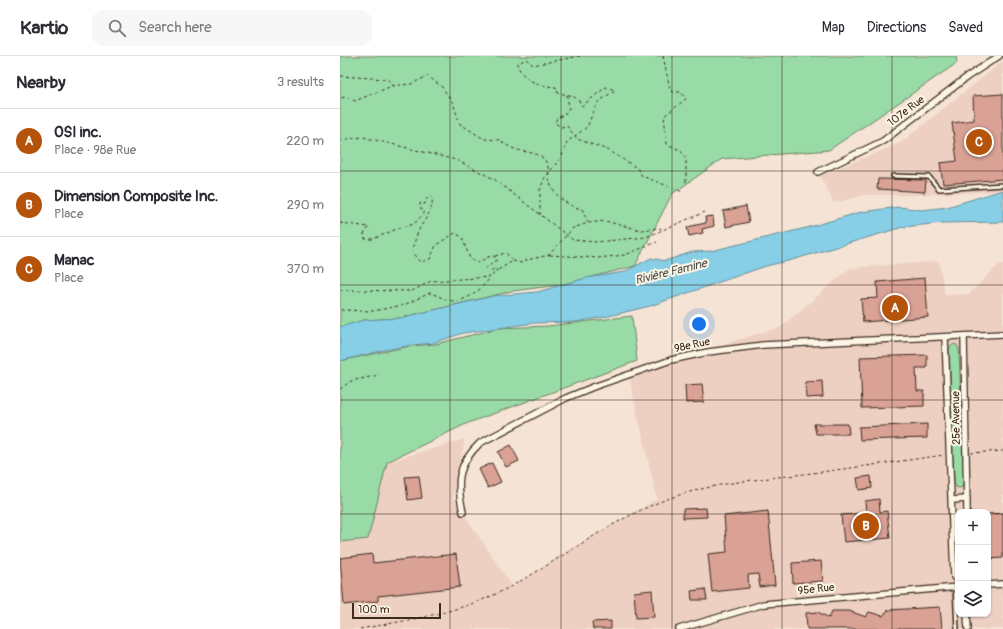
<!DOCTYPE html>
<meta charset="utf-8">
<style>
body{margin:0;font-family:Pangolin,sans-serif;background:#f7f7f7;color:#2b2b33}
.controls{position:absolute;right:12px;bottom:12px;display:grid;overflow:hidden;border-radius:8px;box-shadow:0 1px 3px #0004}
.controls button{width:36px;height:36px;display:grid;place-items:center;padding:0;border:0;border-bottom:1px solid #e1e1e2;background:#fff;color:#2b2b33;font:20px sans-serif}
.scale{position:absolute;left:12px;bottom:10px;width:89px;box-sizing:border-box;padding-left:4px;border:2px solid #3b2a1e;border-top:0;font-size:11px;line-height:14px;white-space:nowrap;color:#3b2a1e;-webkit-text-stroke:3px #fcf5e5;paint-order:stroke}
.you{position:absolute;left:359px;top:268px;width:14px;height:14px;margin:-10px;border:3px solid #fff;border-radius:50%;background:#1a73e8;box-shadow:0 0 0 6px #1a73e833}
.badge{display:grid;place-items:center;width:26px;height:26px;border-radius:50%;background:#b45309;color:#fff;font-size:13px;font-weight:700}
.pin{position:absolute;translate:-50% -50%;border:2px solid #fff;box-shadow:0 1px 4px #0006}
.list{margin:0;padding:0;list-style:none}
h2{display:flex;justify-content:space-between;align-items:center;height:52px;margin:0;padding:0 16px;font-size:17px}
h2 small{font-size:13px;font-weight:400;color:#7c7c81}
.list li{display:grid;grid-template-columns:26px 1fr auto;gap:12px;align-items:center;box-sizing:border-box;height:64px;padding:0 16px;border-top:1px solid #e1e1e2}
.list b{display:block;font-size:15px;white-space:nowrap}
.list p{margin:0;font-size:13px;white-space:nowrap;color:#7c7c81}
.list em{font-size:13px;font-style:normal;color:#7c7c81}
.icon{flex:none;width:22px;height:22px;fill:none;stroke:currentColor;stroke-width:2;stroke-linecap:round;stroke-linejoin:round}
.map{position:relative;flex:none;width:663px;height:573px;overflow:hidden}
header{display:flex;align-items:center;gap:24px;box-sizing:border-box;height:56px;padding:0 20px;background:#fff;border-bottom:1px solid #e1e1e2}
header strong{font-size:19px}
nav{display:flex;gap:22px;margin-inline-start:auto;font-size:14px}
.search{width:280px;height:36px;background:#f7f7f7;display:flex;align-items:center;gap:10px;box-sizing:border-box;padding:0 14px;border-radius:12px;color:#7c7c81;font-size:15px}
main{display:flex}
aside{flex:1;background:#fff}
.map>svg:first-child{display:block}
.built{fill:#edd0c2;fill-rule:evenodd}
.green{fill:#98dba6;stroke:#6a8262}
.water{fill:#86cfe7;stroke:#688d97}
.building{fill:#daa195;stroke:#3b2a1e}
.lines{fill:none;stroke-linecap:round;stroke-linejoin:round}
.lane-casing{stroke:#3b2a1e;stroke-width:6}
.street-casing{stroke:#3b2a1e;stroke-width:8}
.path{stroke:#3b2a1e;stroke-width:1;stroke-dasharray:3 3;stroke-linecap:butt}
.lane{stroke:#fcf5e5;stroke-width:3}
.street{stroke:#fcf5e5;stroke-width:5.5}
.grid{fill:none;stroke:#3b2a1e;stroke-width:1;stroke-opacity:0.55}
.labels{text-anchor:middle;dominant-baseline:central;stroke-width:4;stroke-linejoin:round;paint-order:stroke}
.street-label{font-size:11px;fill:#3b2a1e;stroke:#fcf5e5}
.water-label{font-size:12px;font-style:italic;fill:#4e5350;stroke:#fcf5e5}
</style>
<header>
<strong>Kartio</strong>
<div class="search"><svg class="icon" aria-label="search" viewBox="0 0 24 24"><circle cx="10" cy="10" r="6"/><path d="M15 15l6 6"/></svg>Search here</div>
<nav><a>Map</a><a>Directions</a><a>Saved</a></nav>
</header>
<main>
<aside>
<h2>Nearby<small>3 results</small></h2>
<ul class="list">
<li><span class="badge">A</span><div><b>OSI inc.</b><p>Place · 98e Rue</p></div><em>220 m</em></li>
<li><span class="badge">B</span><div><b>Dimension Composite Inc.</b><p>Place</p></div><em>290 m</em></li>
<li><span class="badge">C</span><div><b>Manac</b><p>Place</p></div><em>370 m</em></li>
</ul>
</aside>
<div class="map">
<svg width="663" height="573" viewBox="0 0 663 573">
<rect width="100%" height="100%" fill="#f5e4d5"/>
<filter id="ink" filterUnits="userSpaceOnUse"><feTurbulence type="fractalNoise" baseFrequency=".025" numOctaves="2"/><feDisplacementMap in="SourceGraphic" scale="8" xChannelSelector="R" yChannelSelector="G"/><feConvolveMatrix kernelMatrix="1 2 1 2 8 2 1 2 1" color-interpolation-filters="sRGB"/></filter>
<g filter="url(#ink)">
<g class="built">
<path d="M663,5v130l-83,4h-55l-31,8 -14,-27 80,-33z"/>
<path d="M599,205l6,34 24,-1 30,-30h4v365h-663v-86l28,-5 19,-76 78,-23 -12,59 60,89 46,-31 98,-57 -29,-126 153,-46 69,-59zM618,456h30v102h-30z"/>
</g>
<g class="green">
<path d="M0,0h616l1,7 -128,87 -107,9 -50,35 -37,72 -75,19 -48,6 -112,27 -36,2 -21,7h-3z"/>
<path d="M292,260l5,45 -169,62 -81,39 -19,77 -28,3v-181l70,-15 26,-2 63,-16 49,-2z"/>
<path d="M614,288l3,1 2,4 5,134 -2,4 -3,1 -3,-1 -2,-4 -5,-135z"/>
</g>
<path class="water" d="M663,134v32l-61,1 -39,4 -111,33 -26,6 -116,40 -41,10 -33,6 -42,1 -71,10 -29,10 -21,2 -28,5 -45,11v-34l24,-7 36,-2 93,-22 44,-4 49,-14 38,-6 27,-14 14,3 27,-9 19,-1 95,-23 55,-16 38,-5 23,3 25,-3z"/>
<g class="building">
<path d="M663,38v85l-60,5 -3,-21 17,-2 -5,-38 22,-3 -1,-24z"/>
<path d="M538,123l48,1 -1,12 -48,-3z"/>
<path d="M406,150l3,16 -23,5 -3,-16z"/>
<path d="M373,160l1,10 -12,3 1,4 -14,3 -2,-9 19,-4 -1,-6z"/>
<path d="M585,222l3,39 -65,5 -2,-23 17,-1 -1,-16z"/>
<path d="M587,299v13h-11l1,23h7v15l-62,2 -2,-51z"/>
<path d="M482,325l1,16 -17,1 -1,-16z"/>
<path d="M362,328l2,18 -18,1 -1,-18z"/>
<path d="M474,368h34l1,10h-33z"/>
<path d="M587,368v14l-67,2 -1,-13z"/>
<path d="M171,389l8,16 -13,6 -8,-15z"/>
<path d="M152,407l9,19 -13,6 -9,-19z"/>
<path d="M79,420l3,22 -14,2 -3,-23z"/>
<path d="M531,420l1,12 -13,2 -2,-12z"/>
<path d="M539,443l1,13 7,-1 3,27 -46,4 -3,-27 25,-2 -1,-12z"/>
<path d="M366,452l1,9 -24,1v-9z"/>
<path d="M428,455l7,74 -15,2 -2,-13 -10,1 1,13 -37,4 -4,-38 19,-2 -3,-36z"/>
<path d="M663,457v45l-15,1v-45z"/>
<path d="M32,498l1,9 83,-9 4,33 -82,9v5l-34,4 -4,-47z"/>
<path d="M481,505l2,20 -30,2 -1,-20z"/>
<path d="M365,533l2,11h-15l-1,-9z"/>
<path d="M312,534l2,27 -18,1 -2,-26z"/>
<path d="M600,551l2,22h-135l-1,-16 12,-1 11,6 3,-7h17l17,6 3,-5 14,4 5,-6z"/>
<path d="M271,565v8h-18l-1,-7z"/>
</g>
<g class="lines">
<defs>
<g id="lane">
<path d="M553,120l36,1 10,12 64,-4"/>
<path d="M615,532l2,41"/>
</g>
<g id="street">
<path d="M478,116l65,-31 84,-64 32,-21"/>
<path d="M624,280l3,176"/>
<path d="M605,281l9,240 4,3"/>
<path d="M612,444l15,-1"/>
<path d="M123,456c-7,-30 -6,-47 17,-69l86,-45 27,-11 78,-27 37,-8 55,-7 240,-11"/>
<path d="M648,529l15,-1"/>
<path d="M627,558l1,15"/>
<path d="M339,573l85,-25 194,-17"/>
</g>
</defs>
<use href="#lane" class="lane-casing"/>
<use href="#street" class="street-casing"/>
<g class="path">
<path d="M323,0l7,33 3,3h8l5,7 -22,17 3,28 13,6 6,8v26"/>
<path d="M0,20l46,3 6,3v4l-37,15 -9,-4 -6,1"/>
<path d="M52,30l19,-2 17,-8 14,11 11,16 7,21 24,15 16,1c15,15 34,9 44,19 6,7 4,16 6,24 5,14 18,23 32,26l6,14"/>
<path d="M227,39l2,13 -5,7 -7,3 -2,5 6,4 6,-1 10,13 31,11 29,18 5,8 41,16"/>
<path d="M0,84l23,-3 93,23 38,19 79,61 23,2 50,-5 59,-25"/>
<path d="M200,159v-25l4,-11 18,-23 5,-14 20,-15 10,-24 18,-13 -9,-3 -24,19c-5,-11 -13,-11 -24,-13l-2,-6c-17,-1 -33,-6 -39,-23l9,-5 7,6 47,-9"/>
<path d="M0,167l29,4 -5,7 1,5h8l26,-11 15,-4 11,-12 -5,-4v-5l5,1 2,-6 5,-2c2,14 -6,21 -12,32 -4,7 -5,15 -9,22l10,12 9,-3 6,-14 19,-12 7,4 8,22 7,4 11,-6 6,-1 3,4 -12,9 3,4 7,-5 2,3 -7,6"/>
<path d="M210,199l48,3 27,-3 32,-13"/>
<path d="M155,200l11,-3 7,8 -15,9"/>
<path d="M173,205l9,2 5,-3 22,-5 24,-27 15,-5 17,-2 36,9 19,-2 2,2"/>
<path d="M0,234l72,1 19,-10 59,-4c-6,11 -23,24 -36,24 -7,0 -17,-6 -24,-8l-26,12 -31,6 -33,-1"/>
<path d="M0,333l11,-8 28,-6"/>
<path d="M631,397l32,-2"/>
<path d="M20,573c47,-9 94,-15 138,-36 57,-28 107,-71 167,-93 42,-16 87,-20 131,-25 49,-6 99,-13 148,-20"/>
</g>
<use href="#lane" class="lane"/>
<use href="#street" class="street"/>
</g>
</g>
<path class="grid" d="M110,0v573M221,0v573M332,0v573M442,0v573M552,0v573M0,115h663M0,229h663M0,344h663M0,458h618M648,458h15"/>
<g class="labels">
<g class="street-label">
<text transform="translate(566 55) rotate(-37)">107e Rue</text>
<text transform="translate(352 289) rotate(-12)">98e Rue</text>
<text transform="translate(616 362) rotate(-91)">25e Avenue</text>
<text transform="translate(476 533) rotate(-6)">95e Rue</text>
</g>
<g class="water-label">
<text transform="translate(331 216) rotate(-14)">Rivière Famine</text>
</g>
</g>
</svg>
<div class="controls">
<button>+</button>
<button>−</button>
<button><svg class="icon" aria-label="layers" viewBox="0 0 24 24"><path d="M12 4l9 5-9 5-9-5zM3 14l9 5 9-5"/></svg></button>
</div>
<div class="scale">100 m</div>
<div class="you"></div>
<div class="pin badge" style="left:555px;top:252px">A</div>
<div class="pin badge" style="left:526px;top:470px">B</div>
<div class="pin badge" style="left:639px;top:86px">C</div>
</div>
</main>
